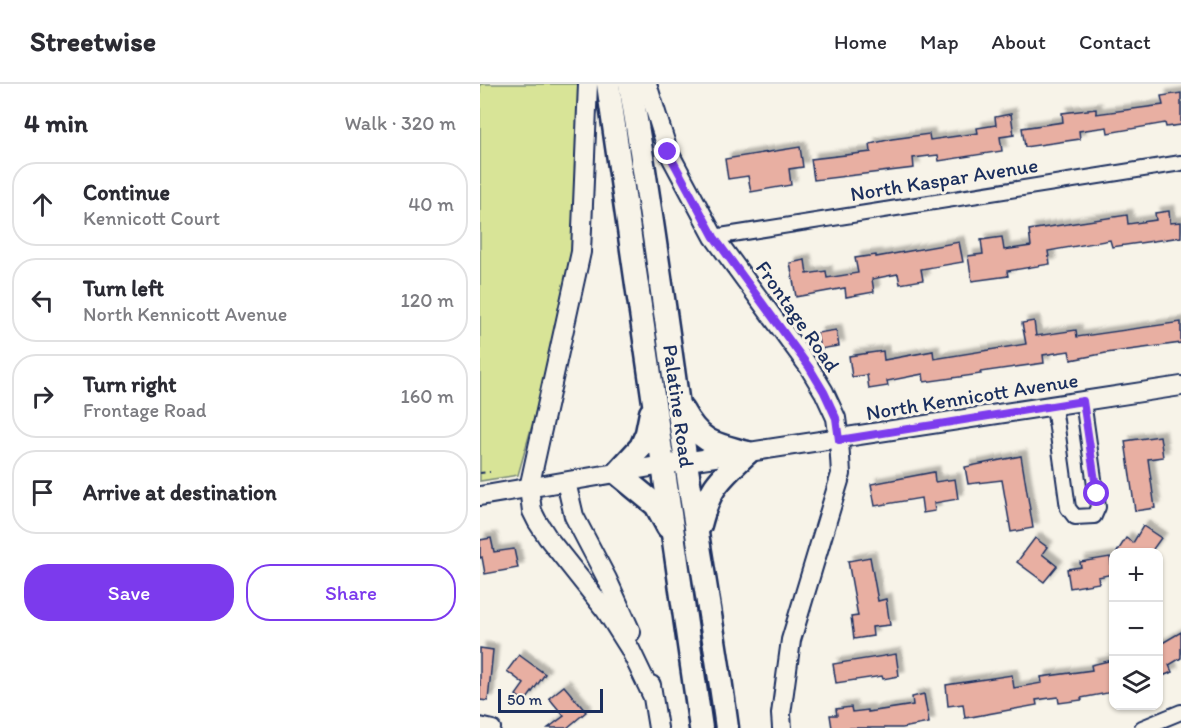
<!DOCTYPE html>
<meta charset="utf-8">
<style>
body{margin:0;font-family:Itim,sans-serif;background:#f2f2f3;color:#2b2b33}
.controls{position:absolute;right:18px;bottom:18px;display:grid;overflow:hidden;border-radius:12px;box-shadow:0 2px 4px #0004}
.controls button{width:54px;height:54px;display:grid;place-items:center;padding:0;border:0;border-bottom:2px solid #e1e1e2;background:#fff;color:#2b2b33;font:30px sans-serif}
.scale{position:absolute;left:18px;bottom:15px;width:105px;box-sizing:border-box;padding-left:6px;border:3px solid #1b2f5e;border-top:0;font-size:16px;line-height:21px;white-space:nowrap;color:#1b2f5e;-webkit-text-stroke:4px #f7f3e8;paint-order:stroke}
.stop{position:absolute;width:18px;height:18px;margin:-14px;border:4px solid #7c3aed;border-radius:50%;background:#fff}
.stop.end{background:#7c3aed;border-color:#fff;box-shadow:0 2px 6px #0008}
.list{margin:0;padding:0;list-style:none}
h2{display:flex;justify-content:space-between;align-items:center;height:78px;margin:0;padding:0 24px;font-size:26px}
h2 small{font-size:20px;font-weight:400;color:#7c7c81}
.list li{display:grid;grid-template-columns:39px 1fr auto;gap:18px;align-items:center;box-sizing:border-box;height:84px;margin:0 12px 12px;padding:0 12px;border:2px solid #e1e1e2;border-radius:24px}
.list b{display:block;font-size:22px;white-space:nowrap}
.list p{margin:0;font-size:20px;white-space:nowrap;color:#7c7c81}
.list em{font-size:20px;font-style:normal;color:#7c7c81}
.actions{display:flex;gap:12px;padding:18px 24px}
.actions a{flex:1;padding:14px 0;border:2px solid #7c3aed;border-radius:24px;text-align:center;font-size:21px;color:#7c3aed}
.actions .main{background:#7c3aed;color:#fff}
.icon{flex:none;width:33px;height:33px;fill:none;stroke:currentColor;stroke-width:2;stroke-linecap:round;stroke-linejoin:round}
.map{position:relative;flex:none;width:701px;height:644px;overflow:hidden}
header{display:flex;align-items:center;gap:36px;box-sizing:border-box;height:84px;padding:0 30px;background:#fff;border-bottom:2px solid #e1e1e2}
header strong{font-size:28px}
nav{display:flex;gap:33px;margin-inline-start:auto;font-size:21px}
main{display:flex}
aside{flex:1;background:#fff}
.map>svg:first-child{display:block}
.green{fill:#d8e497;stroke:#7a8a7a;stroke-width:1.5}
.building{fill:#e8afa2;stroke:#1b2f5e;stroke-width:1.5;filter:url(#shadow)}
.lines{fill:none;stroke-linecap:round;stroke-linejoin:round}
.minor-casing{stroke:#1b2f5e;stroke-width:18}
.tertiary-casing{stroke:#1b2f5e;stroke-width:22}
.trunk-casing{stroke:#1b2f5e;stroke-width:27}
.path{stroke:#1b2f5e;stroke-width:2;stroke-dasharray:4.5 4.5;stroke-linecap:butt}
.minor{stroke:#f7f3e8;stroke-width:14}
.tertiary{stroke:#f7f3e8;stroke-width:18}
.trunk{stroke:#f7f3e8;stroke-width:22}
.route{stroke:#7c3aed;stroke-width:8}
.labels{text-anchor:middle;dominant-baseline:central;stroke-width:6;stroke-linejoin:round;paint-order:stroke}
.street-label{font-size:21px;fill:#1b2f5e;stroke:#f7f3e8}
</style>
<header>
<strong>Streetwise</strong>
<nav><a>Home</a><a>Map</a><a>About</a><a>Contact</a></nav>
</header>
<main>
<aside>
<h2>4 min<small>Walk · 320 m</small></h2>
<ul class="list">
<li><svg class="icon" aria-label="ahead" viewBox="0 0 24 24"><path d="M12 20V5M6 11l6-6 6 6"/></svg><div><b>Continue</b><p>Kennicott Court</p></div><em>40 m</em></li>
<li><svg class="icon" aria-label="left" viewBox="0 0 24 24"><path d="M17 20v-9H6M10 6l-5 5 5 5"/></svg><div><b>Turn left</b><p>North Kennicott Avenue</p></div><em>120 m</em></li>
<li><svg class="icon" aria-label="right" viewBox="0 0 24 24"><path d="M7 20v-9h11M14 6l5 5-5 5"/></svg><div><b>Turn right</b><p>Frontage Road</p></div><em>160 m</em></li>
<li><svg class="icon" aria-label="arrive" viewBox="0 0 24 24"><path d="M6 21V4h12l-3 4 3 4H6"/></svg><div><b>Arrive at destination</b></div></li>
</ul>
<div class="actions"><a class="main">Save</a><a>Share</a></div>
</aside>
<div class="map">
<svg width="701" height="644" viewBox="0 0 701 644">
<defs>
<filter id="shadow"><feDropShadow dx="5.5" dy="-5.5" stdDeviation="1.5" flood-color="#0004"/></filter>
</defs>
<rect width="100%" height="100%" fill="#f7f3e8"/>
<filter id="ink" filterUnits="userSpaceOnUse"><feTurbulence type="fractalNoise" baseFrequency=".0167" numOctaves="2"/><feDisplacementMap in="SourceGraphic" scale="12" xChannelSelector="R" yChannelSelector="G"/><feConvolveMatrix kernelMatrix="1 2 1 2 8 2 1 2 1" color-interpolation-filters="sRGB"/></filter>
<g filter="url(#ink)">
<path class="green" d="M0,0h101l-6,162 -25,115 -32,114 -38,6z"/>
<g class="building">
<path d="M701,9v32l-15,2 -1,-4 -57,10 -1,-6 -28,4 1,8 -55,8 -3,-19 41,-6 -1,-9 34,-4v5l52,-7 15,-2 -2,-9z"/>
<path d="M531,30l3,21 -14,2 2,14 -63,10 -1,-6 -25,3 1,10 -100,12 -3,-21 60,-7 -1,-8 22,-5 37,-5 1,6 48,-7 -1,-5 19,-3 -1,-8z"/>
<path d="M320,63l3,20 -14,2 2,16 -40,7 -3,-16 -20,3 -3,-20z"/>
<path d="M689,127l1,12 11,-1v15l-69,10 -2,-7 -62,11 2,13 -43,7 1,5 -36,5 -4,-25 15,-2 -2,-14 21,-3 2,13 27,-4 -2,-16 98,-15 1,9 28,-4 -1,-7z"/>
<path d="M479,158l4,20 -42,7 2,11 -23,4 -2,-10 -26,5 2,13 -28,5 -1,-9 -49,9 -6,-34 15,-3 2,14 19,-3 1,7 31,-5 -3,-15 21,-3v2z"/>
<path d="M554,237l2,15 40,-6 1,7 104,-15v21l-75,10 -35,7 -2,-9 -26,4 1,8 -64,9 1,2 -57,8 -1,-8 -36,7 1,5 -19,3 -2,-14 -15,2 -3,-21 34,-5 1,9 49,-9 1,8 92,-15 -4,-21z"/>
<path d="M356,246l3,16 -19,3 -3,-16z"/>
<path d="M680,352l3,21 -15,2 7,49 -20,3 -10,-70z"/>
<path d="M541,372l12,72 -22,4 -9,-52 -34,4 -3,-17z"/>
<path d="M454,388l1,10 20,-3 3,20 -24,4 1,8 -12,2 -2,-15 -46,8 -4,-22z"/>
<path d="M663,442l18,12 -10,14h-34l9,-14 7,5z"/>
<path d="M11,454l3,14 20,-3 4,19 -33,6 -3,-17 -2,1v-18z"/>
<path d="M555,454l12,9 -5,7 15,12 -13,16 -27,-20z"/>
<path d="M390,473l8,44 8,-2 4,26 -18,2 1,9 -19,3 -3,-22 7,-1 -10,-55z"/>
<path d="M630,473l3,17 -15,3 1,6 -29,5 -3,-19 14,-2 -1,-5z"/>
<path d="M701,548v26l-12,7 3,7 -14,6v-34l1,1z"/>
<path d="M0,564l13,2 -5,51 -8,-1z"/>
<path d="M416,570l3,22 -16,3 -1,-3 -46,7 -3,-19z"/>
<path d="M39,571l26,19 -20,28 -9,-7 8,-11 -17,-13z"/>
<path d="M633,576v32l-32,6 1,2 -23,3 -1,-6 -22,3 1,5 -72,13 -2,-14 -15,2 -2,-21 66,-10 2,13 28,-5 -1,-6 51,-7 -1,-5z"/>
<path d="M84,602l22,26 -19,16h-19l16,-12 -15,-18z"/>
<path d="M444,610l5,29 -27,5h-70l-2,-13h7l-1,-6 15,-2 1,5 16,-2v2l45,-7 -1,-8z"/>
</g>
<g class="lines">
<defs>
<g id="minor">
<path d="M234,153l467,-74"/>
<path d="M574,322l14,102 7,9 19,-1 4,-9 -15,-106"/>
<path d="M0,641l13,3"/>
<path d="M662,644l39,-16"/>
</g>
<g id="tertiary">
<path d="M108,0l-7,168 -52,236 3,23 5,10 11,17 58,73 24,38 22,46"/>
<path d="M167,0l21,67 46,86 95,130 15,25 12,26 3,22 2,34 -50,166 -10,74 1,14"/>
<path d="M86,398l8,34 33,63 24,53"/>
<path d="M0,412l183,-31 518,-79"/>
<path d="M171,601l7,43"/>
</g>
<g id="trunk">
<path d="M128,0l93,644"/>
<path d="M150,0c22,126 38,252 56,378 13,89 29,177 41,266"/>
<path d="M202,326c18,32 30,34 65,43"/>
<path d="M171,329l-4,20 -6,14 -24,26 39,32 12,22"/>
<path d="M220,441c10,-39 19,-45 47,-72"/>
</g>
</defs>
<use href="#minor" class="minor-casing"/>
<use href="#tertiary" class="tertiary-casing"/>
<use href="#trunk" class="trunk-casing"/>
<path class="path" d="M0,389l10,-1"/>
<use href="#minor" class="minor"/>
<use href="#tertiary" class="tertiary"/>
<use href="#trunk" class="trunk"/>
</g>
</g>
<g class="lines" filter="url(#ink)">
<path class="route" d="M188,68l46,85 95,130 15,25 12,26 3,22 244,-39 14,93"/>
</g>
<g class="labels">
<g class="street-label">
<text transform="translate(464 95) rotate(-9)">North Kaspar Avenue</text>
<text transform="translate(318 232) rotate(55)">Frontage Road</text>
<text transform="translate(492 312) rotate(-9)">North Kennicott Avenue</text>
<text transform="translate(199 322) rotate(82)">Palatine Road</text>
</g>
</g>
</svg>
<div class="controls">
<button>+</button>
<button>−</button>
<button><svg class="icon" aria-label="layers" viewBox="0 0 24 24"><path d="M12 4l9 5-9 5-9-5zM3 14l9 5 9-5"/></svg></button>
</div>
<div class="scale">50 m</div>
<div class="stop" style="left:617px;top:410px"></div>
<div class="stop end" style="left:188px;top:68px"></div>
</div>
</main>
